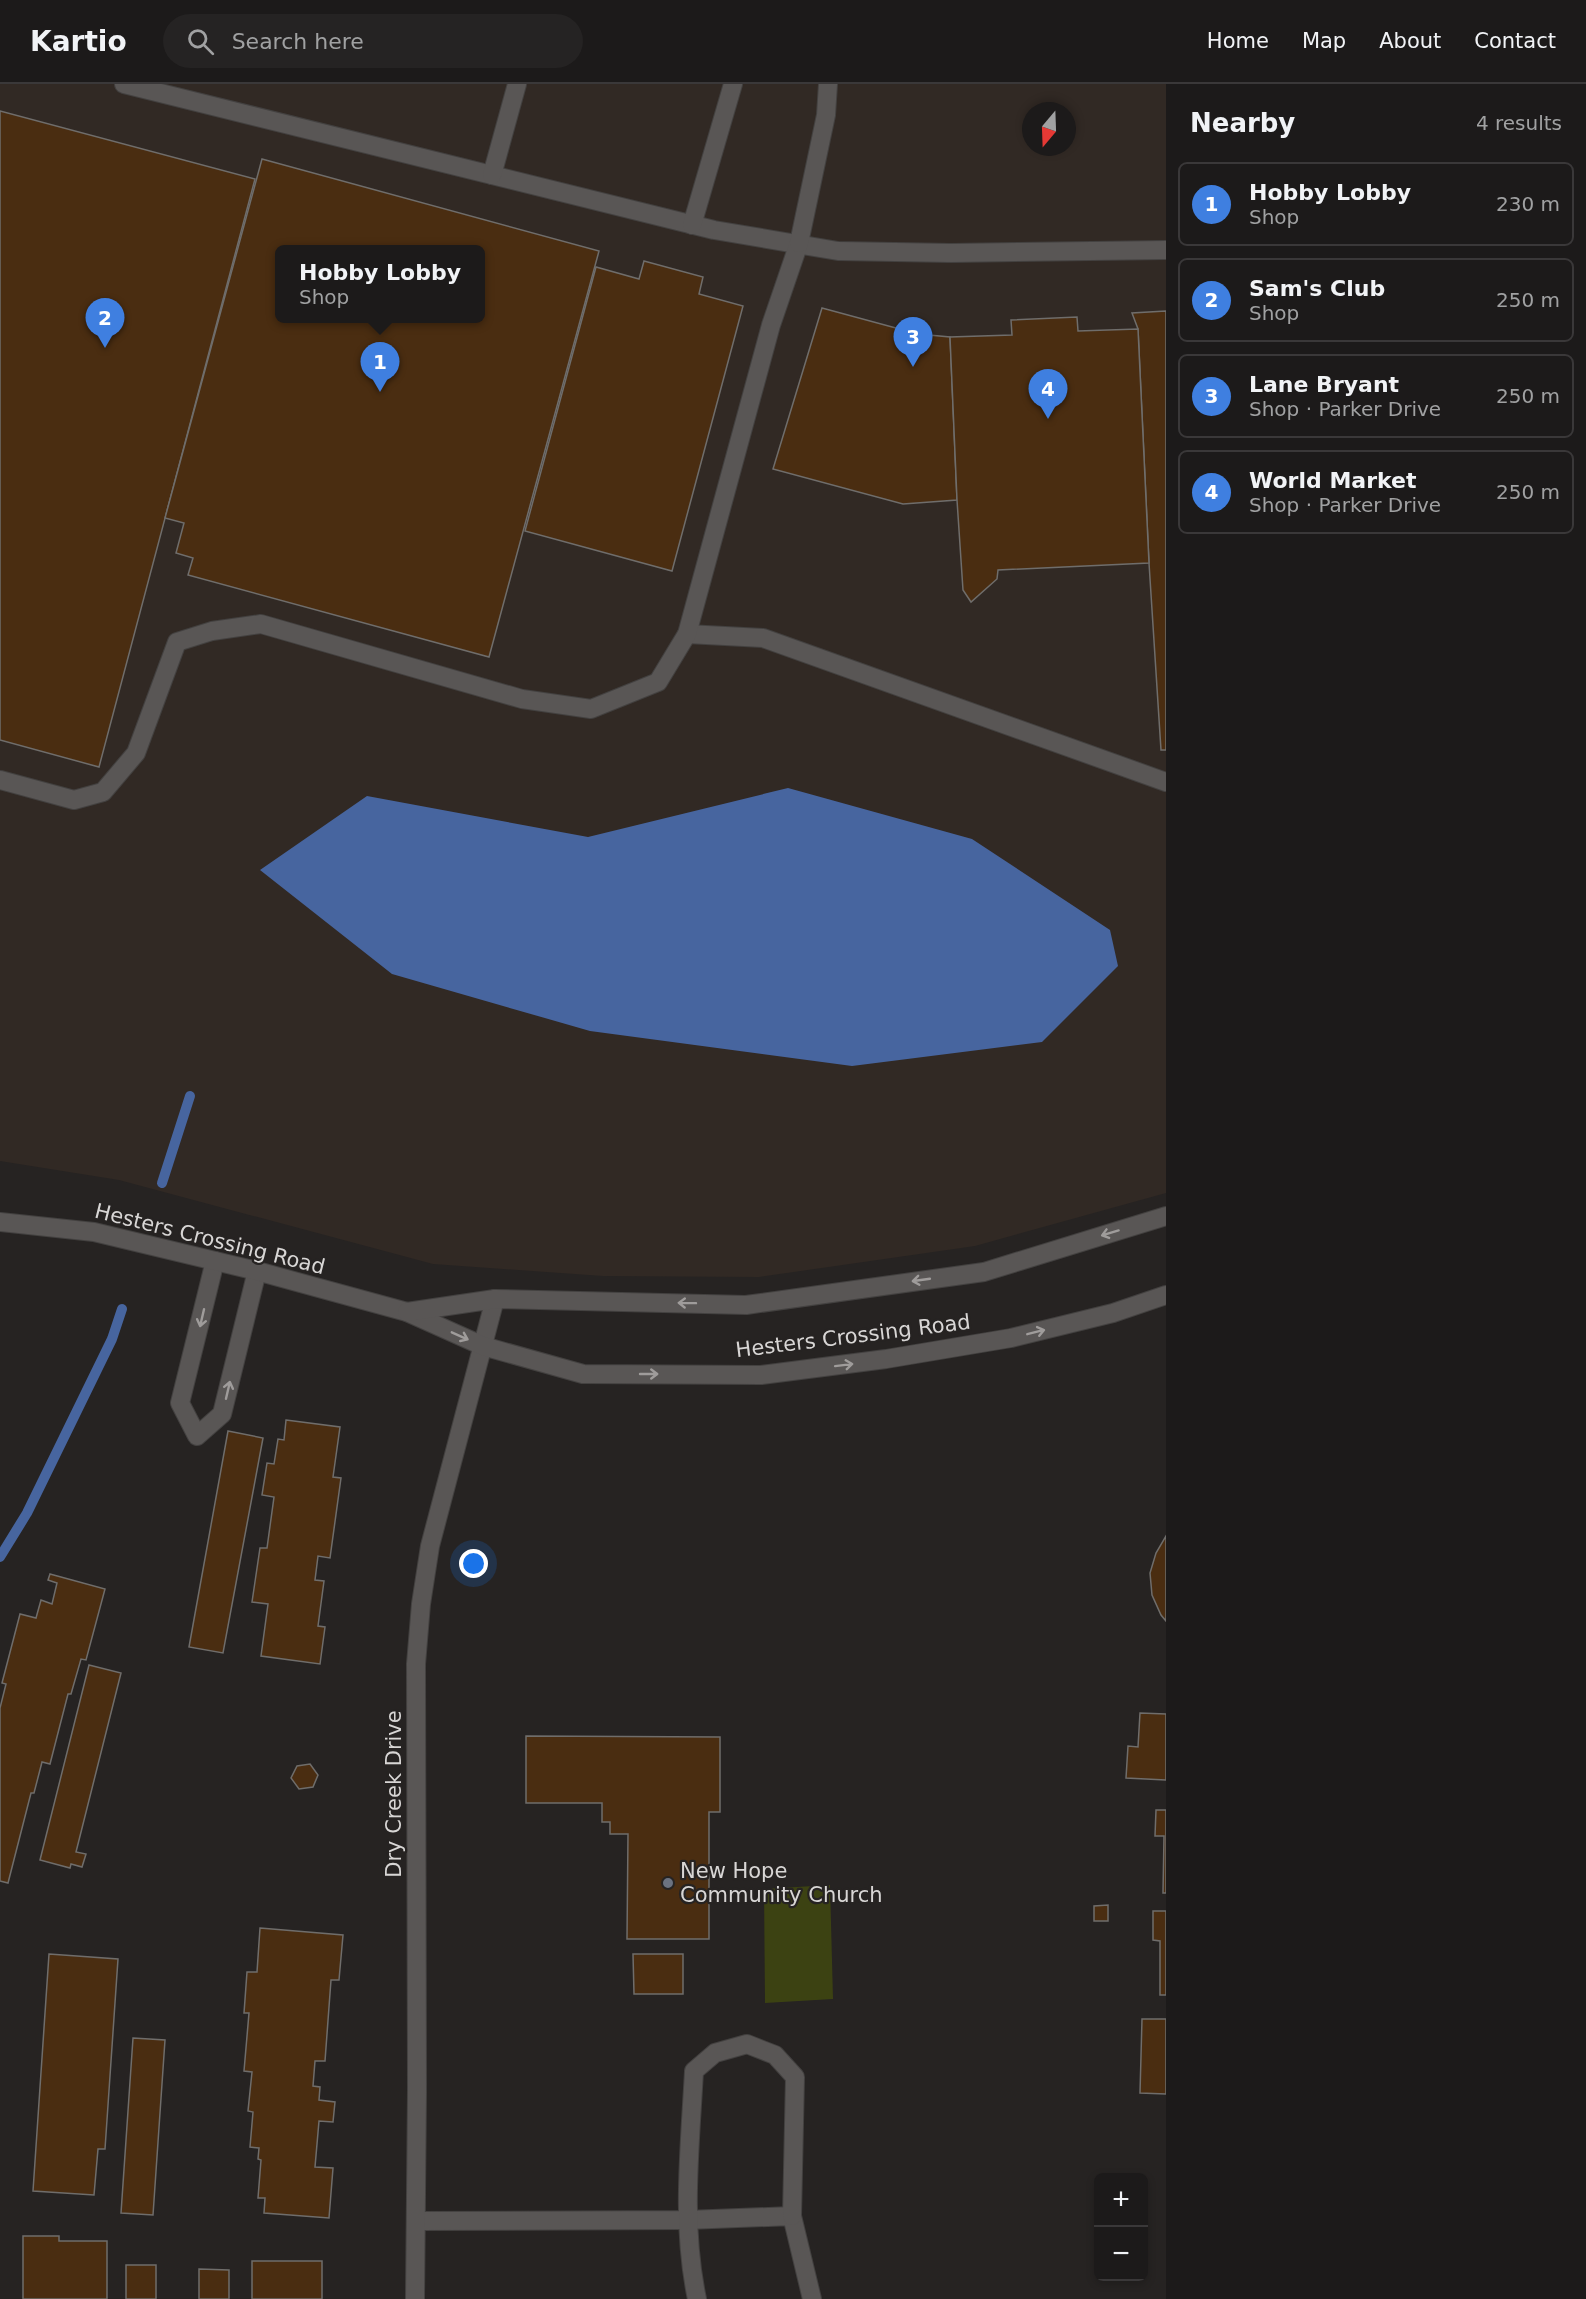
<!DOCTYPE html>
<meta charset="utf-8">
<style>
body{margin:0;font-family:"DejaVu Sans",sans-serif;background:#252323;color:#f1f3f6}
.controls{position:absolute;right:18px;bottom:18px;display:grid;overflow:hidden;border-radius:9px;box-shadow:0 3px 9px #0003}
.controls button{width:54px;height:54px;display:grid;place-items:center;padding:0;border:0;border-bottom:2px solid #3a3839;background:#1c1a1a;color:#f1f3f6;font:30px sans-serif}
.compass{position:absolute;left:1022px;top:18px;width:54px;height:54px;border-radius:50%;background:#1c1a1a;box-shadow:0 3px 9px #0003;rotate:199deg}
.you{position:absolute;left:474px;top:1480px;width:21px;height:21px;margin:-15px;border:4px solid #fff;border-radius:50%;background:#1a73e8;box-shadow:0 0 0 9px #1a73e833}
.badge{display:grid;place-items:center;width:39px;height:39px;border-radius:50%;background:#2563eb;color:#fff;font-size:20px;font-weight:700}
.pin{position:absolute;translate:-50% -50px;filter:drop-shadow(0 2px 3px #0008)}
.pin::after{content:'';position:absolute;top:32px;width:21px;height:18px;background:inherit;clip-path:polygon(0 0,100% 0,50% 100%)}
.popup{position:absolute;left:275px;top:161px;width:210px;height:78px;box-sizing:border-box;display:grid;place-content:center;border-radius:9px;background:#1c1a1a;filter:drop-shadow(0 2px 4px #0005);font-size:20px;white-space:nowrap;color:#a0a1a2}
.popup b{font-size:22px;color:#f1f3f6}
.popup::after{content:'';position:absolute;left:50%;top:100%;margin-left:-12px;border:12px solid transparent;border-top-color:#1c1a1a}
.list{margin:0;padding:0;list-style:none}
h2{display:flex;justify-content:space-between;align-items:center;height:78px;margin:0;padding:0 24px;font-size:26px}
h2 small{font-size:20px;font-weight:400;color:#a0a1a2}
.list li{display:grid;grid-template-columns:39px 1fr auto;gap:18px;align-items:center;box-sizing:border-box;height:84px;margin:0 12px 12px;padding:0 12px;border:2px solid #3a3839;border-radius:9px}
.list b{display:block;font-size:22px;white-space:nowrap}
.list p{margin:0;font-size:20px;white-space:nowrap;color:#a0a1a2}
.list em{font-size:20px;font-style:normal;color:#a0a1a2}
.icon{flex:none;width:33px;height:33px;fill:none;stroke:currentColor;stroke-width:2;stroke-linecap:round;stroke-linejoin:round}
.map{position:relative;flex:none;width:1166px;height:2215px;overflow:hidden}
header{display:flex;align-items:center;gap:36px;box-sizing:border-box;height:84px;padding:0 30px;background:#1c1a1a;border-bottom:2px solid #3a3839}
header strong{font-size:28px}
nav{display:flex;gap:33px;margin-inline-start:auto;font-size:21px}
.search{width:420px;height:54px;background:#252323;display:flex;align-items:center;gap:15px;box-sizing:border-box;padding:0 21px;border-radius:33px;color:#a0a1a2;font-size:22px}
main{display:flex}
aside{flex:1;background:#1c1a1a}
.map>svg:first-child{display:block}
.built{fill:#312924;fill-rule:evenodd}
.green{fill:#3c4212}
.water{fill:#47659f}
.lines{fill:none;stroke-linecap:round;stroke-linejoin:round}
.stream{stroke:#47659f;stroke-width:10}
.building{fill:#4a2d11;stroke:#6f6d6b;stroke-width:1.5;fill-rule:evenodd}
.service-casing{stroke:#434140;stroke-width:20}
.minor-casing{stroke:#434140;stroke-width:20}
.tertiary-casing{stroke:#434140;stroke-width:20}
.service{stroke:#595655;stroke-width:18}
.minor{stroke:#595655;stroke-width:18}
.tertiary{stroke:#595655;stroke-width:18}
.oneway{stroke:#9f9c9b}
.worship-dot{fill:#6b7280;stroke:#262322;stroke-width:2}
.labels{text-anchor:middle;dominant-baseline:central;stroke-width:4.5;stroke-linejoin:round;paint-order:stroke}
.street-label{font-size:21px;fill:#d8d6d5;stroke:#262322}
.poi-label{font-size:21px;fill:#d8d6d5;stroke:#262322;text-anchor:start}
</style>
<header>
<strong>Kartio</strong>
<div class="search"><svg class="icon" aria-label="search" viewBox="0 0 24 24"><circle cx="10" cy="10" r="6"/><path d="M15 15l6 6"/></svg>Search here</div>
<nav><a>Home</a><a>Map</a><a>About</a><a>Contact</a></nav>
</header>
<main>
<div class="map">
<svg width="1166" height="2215" viewBox="0 0 1166 2215">
<rect width="100%" height="100%" fill="#262322"/>
<path class="built" d="M0,0h1166v1109l-191,53 -216,31 -156,-1 -170,-12 -314,-84 -119,-19zM1031,27h36v36h-36zM280,166h201v68h-201z"/>
<path class="green" d="M830,1801l3,114 -68,4 -1,-114z"/>
<path class="water" d="M788,704l184,51 138,91 8,36 -76,76 -190,24 -262,-35 -198,-57 -132,-104 107,-74 221,41z"/>
<g class="lines">
<g class="stream">
<path d="M162,1099l28,-87"/>
<path d="M0,1473l27,-44 85,-174 10,-30"/>
</g>
</g>
<g class="building">
<path d="M0,27l255,68 -156,588 -99,-27z"/>
<path d="M262,75l337,92 -110,406 -301,-82 5,-17 -17,-5 8,-30 -19,-5zM280,166h201v68h-201z"/>
<path d="M644,177l59,16 -4,17 44,12 -71,265 -147,-40 71,-264 43,12z"/>
<path d="M822,224l96,26 32,3 7,163 -54,4 -130,-35z"/>
<path d="M1166,227v439h-5l-12,-187 -11,-234 -6,-16z"/>
<path d="M1077,233l1,14 60,-2 11,234 -151,7 -1,9 -26,23 -8,-12 -6,-90 -7,-163 62,-2 -1,-15z"/>
<path d="M286,1336l54,7 -7,50 8,1 -11,80 -12,-2 -3,24 9,1 -6,45 7,1 -5,37 -59,-8 7,-52 -16,-2 8,-54h7l7,-51 -12,-2 5,-32 7,1 4,-25 6,1z"/>
<path d="M228,1347l35,7 -40,215 -34,-6z"/>
<path d="M1166,1452v85l-5,-6 -9,-20 -2,-22 6,-20z"/>
<path d="M50,1490l55,15 -19,71 -5,-1 -10,35h-3l-18,70 -8,-2 -8,31h-3l-23,90 -8,-2v-173l6,-24 -4,-1 18,-69 16,4 5,-18 11,4 5,-21 -9,-3z"/>
<path d="M89,1581l32,8 -45,179 10,2 -4,13 -11,-3 -1,4 -30,-8z"/>
<path d="M1140,1629l26,1v66l-40,-2 2,-32 10,1z"/>
<path d="M526,1652l194,1v75h-11v127h-82l1,-105h-18v-12h-8v-19h-76z"/>
<path d="M310,1680l8,11 -5,12 -14,2 -8,-11 6,-12z"/>
<path d="M1156,1726h10v83h-3l1,-57h-9z"/>
<path d="M1108,1821v16h-14v-15z"/>
<path d="M1153,1827h13v84h-6v-54l-7,-1z"/>
<path d="M260,1844l83,7 -4,45h-8l-6,81h-10l-2,25 7,1 -1,13 16,2 -2,20 -14,-1 -4,46 18,1 -4,50 -65,-5 1,-15h-7l3,-38 -3,-1 1,-11 -9,-1 3,-35 -5,-1 4,-39 -8,-1 5,-58h-5l3,-41h10z"/>
<path d="M49,1870l69,5 -13,190h-7l-4,46 -61,-4z"/>
<path d="M633,1870h50v40h-49z"/>
<path d="M1142,1935h24v75l-26,-1z"/>
<path d="M133,1954l32,2 -12,175 -32,-2z"/>
<path d="M23,2152h36v5h48v58h-84z"/>
<rect x="252" y="2177" width="70" height="38"/>
<rect x="126" y="2181" width="30" height="34"/>
<path d="M199,2185l30,1v29h-30z"/>
</g>
<g class="lines">
<defs>
<g id="service">
<path d="M124,0l590,146 124,21 113,2 215,-3"/>
<path d="M492,91l25,-91"/>
<path d="M692,141l41,-141"/>
<path d="M687,550l76,4 403,144"/>
<path d="M0,696l74,20 29,-8 33,-39 41,-111 35,-11 49,-7 261,75 69,10 67,-27 29,-48 84,-309 28,-82"/>
<path d="M215,1177l-35,142 17,33 25,-22 35,-143"/>
<path d="M416,2137l271,-1 105,-4 20,83"/>
<path d="M697,2215c-16,-75 -7,-152 -3,-228l21,-18 32,-9 28,11 20,22 -3,139"/>
</g>
<g id="minor">
<path d="M799,159l27,-128 2,-31"/>
<path d="M415,2215l2,-209 -1,-426 5,-60 9,-58 65,-247"/>
</g>
<g id="tertiary">
<path d="M0,1138l94,10 163,39 150,41 76,34 100,28 178,1 125,-16 125,-21 102,-25 53,-18"/>
<path d="M407,1228l88,-13 251,6 238,-33 182,-56"/>
</g>
</defs>
<use href="#service" class="service-casing"/>
<use href="#minor" class="minor-casing"/>
<use href="#tertiary" class="tertiary-casing"/>
<use href="#service" class="service"/>
<use href="#minor" class="minor"/>
<use href="#tertiary" class="tertiary"/>
</g>
<defs><path id="oneway-shaft" d="M-6 0H5M1.5-3L5.5 0L1.5 3" fill="none" stroke-width="1.6" stroke-linecap="round" stroke-linejoin="round" transform="scale(1.5)"/></defs>
<g class="oneway">
<use href="#oneway-shaft" transform="translate(1110 1149) rotate(163)"/>
<use href="#oneway-shaft" transform="translate(921 1196) rotate(172)"/>
<use href="#oneway-shaft" transform="translate(687 1219) rotate(-179)"/>
<use href="#oneway-shaft" transform="translate(202 1234) rotate(103)"/>
<use href="#oneway-shaft" transform="translate(1036 1248) rotate(-14)"/>
<use href="#oneway-shaft" transform="translate(460 1252) rotate(24)"/>
<use href="#oneway-shaft" transform="translate(844 1281) rotate(-7)"/>
<use href="#oneway-shaft" transform="translate(649 1290)"/>
<use href="#oneway-shaft" transform="translate(228 1306) rotate(-77)"/>
</g>
<circle class="worship-dot" cx="668" cy="1799" r="6"/>
<g class="labels">
<g class="street-label">
<text transform="translate(210 1155) rotate(14)">Hesters Crossing Road</text>
<text transform="translate(853 1252) rotate(-7)">Hesters Crossing Road</text>
<text transform="translate(394 1710) rotate(-90)">Dry Creek Drive</text>
</g>
<g class="poi-label">
<text x="680" y="1787">New Hope<tspan x="680" dy="24">Community Church</tspan></text>
</g>
</g>
</svg>
<div class="controls">
<button>+</button>
<button>−</button>
</div>
<svg class="compass" viewBox="-18 -18 36 36"><path d="M0-13l5 13h-10z" fill="#e53935"/><path d="M0 13l5-13h-10z" fill="#a0a1a2"/></svg>
<div class="you"></div>
<div class="pin badge" style="left:380px;top:308px;background:#3f7fe0">1</div>
<div class="popup"><b>Hobby Lobby</b>Shop</div>
<div class="pin badge" style="left:105px;top:264px;background:#3f7fe0">2</div>
<div class="pin badge" style="left:913px;top:283px;background:#3f7fe0">3</div>
<div class="pin badge" style="left:1048px;top:335px;background:#3f7fe0">4</div>
</div>
<aside>
<h2>Nearby<small>4 results</small></h2>
<ul class="list">
<li><span class="badge" style="background:#3f7fe0">1</span><div><b>Hobby Lobby</b><p>Shop</p></div><em>230 m</em></li>
<li><span class="badge" style="background:#3f7fe0">2</span><div><b>Sam's Club</b><p>Shop</p></div><em>250 m</em></li>
<li><span class="badge" style="background:#3f7fe0">3</span><div><b>Lane Bryant</b><p>Shop · Parker Drive</p></div><em>250 m</em></li>
<li><span class="badge" style="background:#3f7fe0">4</span><div><b>World Market</b><p>Shop · Parker Drive</p></div><em>250 m</em></li>
</ul>
</aside>
</main>
